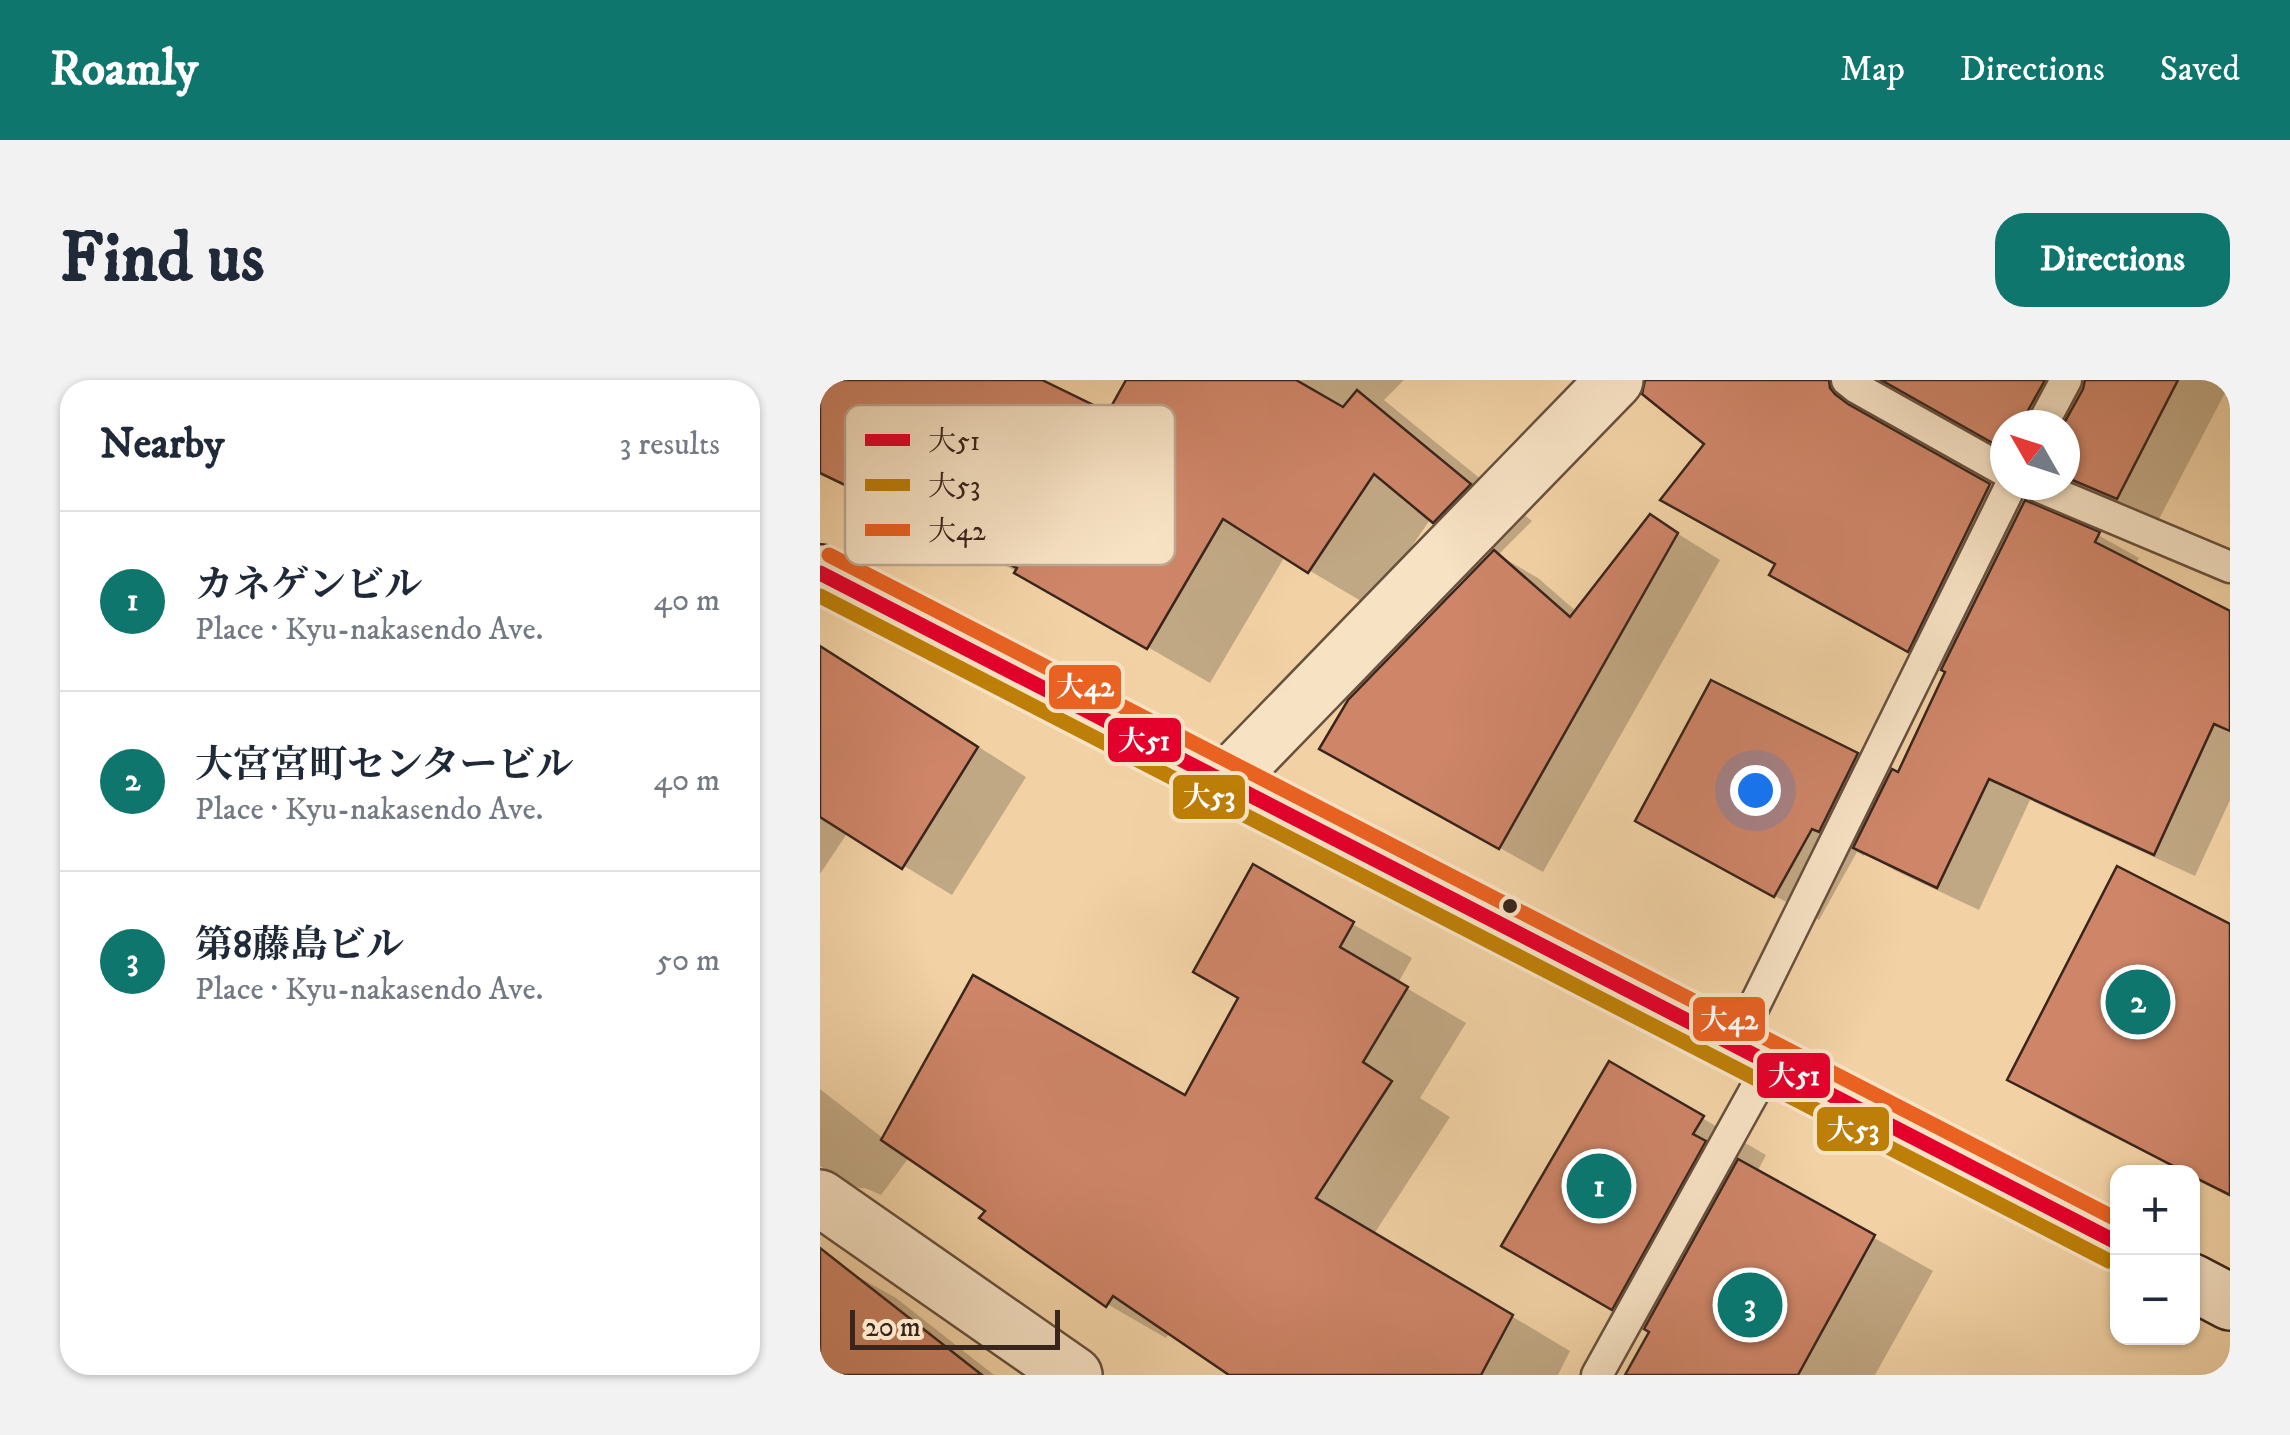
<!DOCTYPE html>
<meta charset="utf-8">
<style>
body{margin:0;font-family:"IM FELL DW Pica","Noto Serif JP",serif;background:#f2f2f3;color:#1f2937}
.controls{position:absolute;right:30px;bottom:30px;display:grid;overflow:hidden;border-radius:20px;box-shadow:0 2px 8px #0004}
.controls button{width:90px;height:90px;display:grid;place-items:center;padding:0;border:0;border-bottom:2px solid #e0e1e3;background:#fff;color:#1f2937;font:50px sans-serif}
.compass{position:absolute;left:1170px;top:30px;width:90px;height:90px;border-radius:50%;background:#fff;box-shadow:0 2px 8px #0004;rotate:309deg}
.scale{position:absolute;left:30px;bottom:25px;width:210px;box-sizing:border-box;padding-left:10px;border:5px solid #3a251c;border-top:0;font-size:28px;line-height:35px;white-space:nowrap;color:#3a251c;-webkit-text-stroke:8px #f7e2c4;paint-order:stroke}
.you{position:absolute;left:935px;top:410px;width:35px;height:35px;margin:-25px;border:8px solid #fff;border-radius:50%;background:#1a73e8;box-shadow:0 0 0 15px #1a73e833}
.badge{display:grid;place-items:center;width:65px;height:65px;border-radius:50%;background:#0f766e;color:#fff;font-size:32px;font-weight:700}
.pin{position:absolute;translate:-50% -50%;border:5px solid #fff;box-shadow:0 2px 10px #0006}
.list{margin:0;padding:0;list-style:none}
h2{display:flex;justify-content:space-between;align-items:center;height:130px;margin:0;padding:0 40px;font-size:42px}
h2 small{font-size:32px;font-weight:400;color:#747a83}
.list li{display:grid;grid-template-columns:65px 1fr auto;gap:30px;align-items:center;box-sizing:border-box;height:180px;padding:0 40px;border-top:2px solid #e0e1e3}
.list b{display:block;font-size:38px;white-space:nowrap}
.list p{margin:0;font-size:32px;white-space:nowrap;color:#747a83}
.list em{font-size:32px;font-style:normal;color:#747a83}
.map{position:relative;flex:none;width:1410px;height:995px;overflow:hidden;border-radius:30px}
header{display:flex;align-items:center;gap:60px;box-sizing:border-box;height:140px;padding:0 50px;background:#0f766e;color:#fff}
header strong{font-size:48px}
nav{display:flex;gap:55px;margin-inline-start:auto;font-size:35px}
.intro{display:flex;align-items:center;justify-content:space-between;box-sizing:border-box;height:240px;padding:0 60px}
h1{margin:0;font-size:70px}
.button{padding:25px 45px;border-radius:30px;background:#0f766e;color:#fff;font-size:35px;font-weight:700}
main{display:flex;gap:60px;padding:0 60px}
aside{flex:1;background:#fff;border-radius:30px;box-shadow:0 2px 8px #0004}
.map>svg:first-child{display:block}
.shadow{fill:#0003}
.building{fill:#ce8568;stroke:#3a251c;stroke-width:2.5}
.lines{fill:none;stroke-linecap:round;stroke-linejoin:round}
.service-casing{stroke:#68503e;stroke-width:35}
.minor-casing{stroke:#68503e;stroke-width:60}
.secondary-casing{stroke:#3a251c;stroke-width:60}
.service{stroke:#f7e2c4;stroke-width:30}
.minor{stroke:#f7e2c4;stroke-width:55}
.secondary{stroke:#f7e2c4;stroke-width:55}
.bus-1-casing{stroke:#f7e2c4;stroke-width:22}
.bus-2-casing{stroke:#f7e2c4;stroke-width:22}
.bus-3-casing{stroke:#f7e2c4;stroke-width:22}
.bus-1{stroke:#e4002b;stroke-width:15}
.bus-2{stroke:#be7f08;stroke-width:15}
.bus-3{stroke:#e96222;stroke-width:15}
.bus-dot{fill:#3a251c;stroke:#f7e2c4;stroke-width:4}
.key{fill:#f7e2c4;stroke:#bea992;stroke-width:2.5}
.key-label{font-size:28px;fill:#3a251c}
.line-badge{stroke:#f7e2c4;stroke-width:4}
.badge-label{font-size:28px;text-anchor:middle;font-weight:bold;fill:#fff}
</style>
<header>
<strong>Roamly</strong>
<nav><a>Map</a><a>Directions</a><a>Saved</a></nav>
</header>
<div class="intro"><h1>Find us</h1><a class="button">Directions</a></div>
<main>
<aside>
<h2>Nearby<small>3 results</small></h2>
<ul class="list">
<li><span class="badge">1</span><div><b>カネゲンビル</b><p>Place · Kyu-nakasendo Ave.</p></div><em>40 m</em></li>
<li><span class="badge">2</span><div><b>大宮宮町センタービル</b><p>Place · Kyu-nakasendo Ave.</p></div><em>40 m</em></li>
<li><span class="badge">3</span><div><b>第8藤島ビル</b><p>Place · Kyu-nakasendo Ave.</p></div><em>50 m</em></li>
</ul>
</aside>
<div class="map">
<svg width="1410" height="995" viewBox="0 0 1410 995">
<rect width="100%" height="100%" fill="#f2d2a5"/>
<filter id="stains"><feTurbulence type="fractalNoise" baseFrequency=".002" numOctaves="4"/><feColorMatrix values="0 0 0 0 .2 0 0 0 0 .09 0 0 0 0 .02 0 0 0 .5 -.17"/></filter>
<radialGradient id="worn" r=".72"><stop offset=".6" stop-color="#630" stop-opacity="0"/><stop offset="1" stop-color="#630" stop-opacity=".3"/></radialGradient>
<g class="shadow">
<path d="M8,0h208l73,35 20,-35h275l-20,20 148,121 -34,34 40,23 39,34 74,-95 69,43 -177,312 -177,-99 127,-219 -62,-36 -60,89 -86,-51 -75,127 -194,-112 -152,-75 -44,-25v-74z"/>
<path d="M839,0h571v8l-2,-1 -70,134 -72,-31 -21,-5v-60h-60v22l-113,-63h-9l-9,7 -4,21 15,16 139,79 74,28 41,23 -4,8 95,48v186l-35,76 -165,-76 -51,110 -83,-39 -31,-18 -1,3 -7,-4 -38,68 -137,-75 175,-90 35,20h8l48,-103 -135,-75 -35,-33 -71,-120z"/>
<path d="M0,266l206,131 -74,118 -104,-63 -28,42z"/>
<path d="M434,488l158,90 -14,25 68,40 -46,75 30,19 -76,117 196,117 -12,24h-324l-64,-43 -4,6 -59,-34 -119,-94 -78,-54 -29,39 -16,-7h-6l-39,-22v-77l64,50 302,-41 55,-101z"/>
<path d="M1410,547v270l-38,-19v-6h-9l-109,-55 -64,-37z"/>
<path d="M790,685l156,90 -9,17 176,99 -58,104h-247l24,-44 -148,-86z"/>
<path d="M17,885l59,33 98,77h-174v-89z"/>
</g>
<g class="building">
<path d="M0,0h222l66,32 18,-32h170l47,27 14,-17 114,94 -38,39 -59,-49 -66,99 -85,-54 -76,130 -133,-76 3,-5 -197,-95z"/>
<path d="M825,0h184l1,8 5,6 13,10 142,80 -82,168 -139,-77 6,-11 -115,-64 44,-56 -62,-50z"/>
<path d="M1061,0h164l-20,36 -2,9h-18v25z"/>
<path d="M1265,0h93l-61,119 -52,-22 -2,-52 20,-36z"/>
<path d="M1205,120l75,32 -5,10 135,69v120l-16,-7 -60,131 -165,-76 -52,109 -84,-40 39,-79 6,3 47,-100 -4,-2z"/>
<path d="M830,134l28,19 -179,316 -180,-100 29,-49 146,-150 76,67z"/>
<path d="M0,266l158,101 -76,122 -82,-52z"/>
<path d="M891,300l147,73 -39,79 -7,-3 -38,68 -139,-76z"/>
<path d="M433,484l101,58 -14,25 68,40 -45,75 29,19 -76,117 197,117 -32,60h-252l-116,-79 -7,11 -127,-89 6,-7 -104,-71 92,-165 212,120 53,-97 -45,-26z"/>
<path d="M1297,486l113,58v271l-38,-19v-4h-7l-178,-92z"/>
<path d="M789,681l95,55 -11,18 13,7 -94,169 -111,-64z"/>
<path d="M918,779l137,76 -77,140h-173l24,-43 -5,-3z"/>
<path d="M0,868l162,127h-162z"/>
</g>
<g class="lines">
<defs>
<g id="service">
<path d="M1027,0l10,8 148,83"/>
<path d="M1222,45l24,-45"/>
<path d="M1215,105l195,82"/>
<path d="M915,665l276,-560"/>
<path d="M777,995l173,-312"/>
</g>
<g id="minor">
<path d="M406,401l389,-401"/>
<path d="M0,818l254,177"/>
</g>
<g id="secondary">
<path d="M0,193l1298,670"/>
<path d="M1372,902l38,20"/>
</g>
</defs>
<use href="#service" class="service-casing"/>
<use href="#minor" class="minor-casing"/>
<use href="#secondary" class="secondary-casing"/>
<use href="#service" class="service"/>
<use href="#minor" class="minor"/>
<use href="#secondary" class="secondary"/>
<defs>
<path id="bus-1" d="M0,193l1298,670"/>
<path id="bus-2" d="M0,216l1289,665"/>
<path id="bus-3" d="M9,175l1289,665"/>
</defs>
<use href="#bus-1" class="bus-1-casing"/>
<use href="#bus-2" class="bus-2-casing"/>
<use href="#bus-3" class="bus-3-casing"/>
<use href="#bus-1" class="bus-1"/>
<use href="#bus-2" class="bus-2"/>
<use href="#bus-3" class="bus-3"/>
</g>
<circle class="bus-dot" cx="690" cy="526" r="9"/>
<rect x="25" y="25" width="330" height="160" rx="15" class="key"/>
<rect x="45" y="54" width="45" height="12" fill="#e4002b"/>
<rect x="45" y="99" width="45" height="12" fill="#be7f08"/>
<rect x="45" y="144" width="45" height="12" fill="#e96222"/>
<g class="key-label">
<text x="108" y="70">大51</text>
<text x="108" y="115">大53</text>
<text x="108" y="160">大42</text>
</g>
<g class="line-badge">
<rect x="227" y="283" width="76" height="48" rx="10" fill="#e96222"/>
<rect x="286" y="336" width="77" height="48" rx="10" fill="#e4002b"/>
<rect x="351" y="393" width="76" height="48" rx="10" fill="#be7f08"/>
<rect x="871" y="615" width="76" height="48" rx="10" fill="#e96222"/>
<rect x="935" y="671" width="77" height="49" rx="10" fill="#e4002b"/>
<rect x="995" y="725" width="76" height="48" rx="10" fill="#be7f08"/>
</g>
<g class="badge-label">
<text x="265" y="316">大42</text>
<text x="324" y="370">大51</text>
<text x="389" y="426">大53</text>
<text x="909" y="649">大42</text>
<text x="974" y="705">大51</text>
<text x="1033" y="759">大53</text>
</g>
<rect width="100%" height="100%" filter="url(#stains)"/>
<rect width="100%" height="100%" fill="url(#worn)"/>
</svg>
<div class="controls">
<button>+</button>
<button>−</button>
</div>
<svg class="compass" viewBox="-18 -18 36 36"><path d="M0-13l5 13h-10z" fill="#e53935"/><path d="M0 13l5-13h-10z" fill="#747a83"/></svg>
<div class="scale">20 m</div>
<div class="you"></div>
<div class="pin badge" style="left:779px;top:806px">1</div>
<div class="pin badge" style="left:1318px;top:622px">2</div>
<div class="pin badge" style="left:930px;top:925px">3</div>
</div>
</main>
